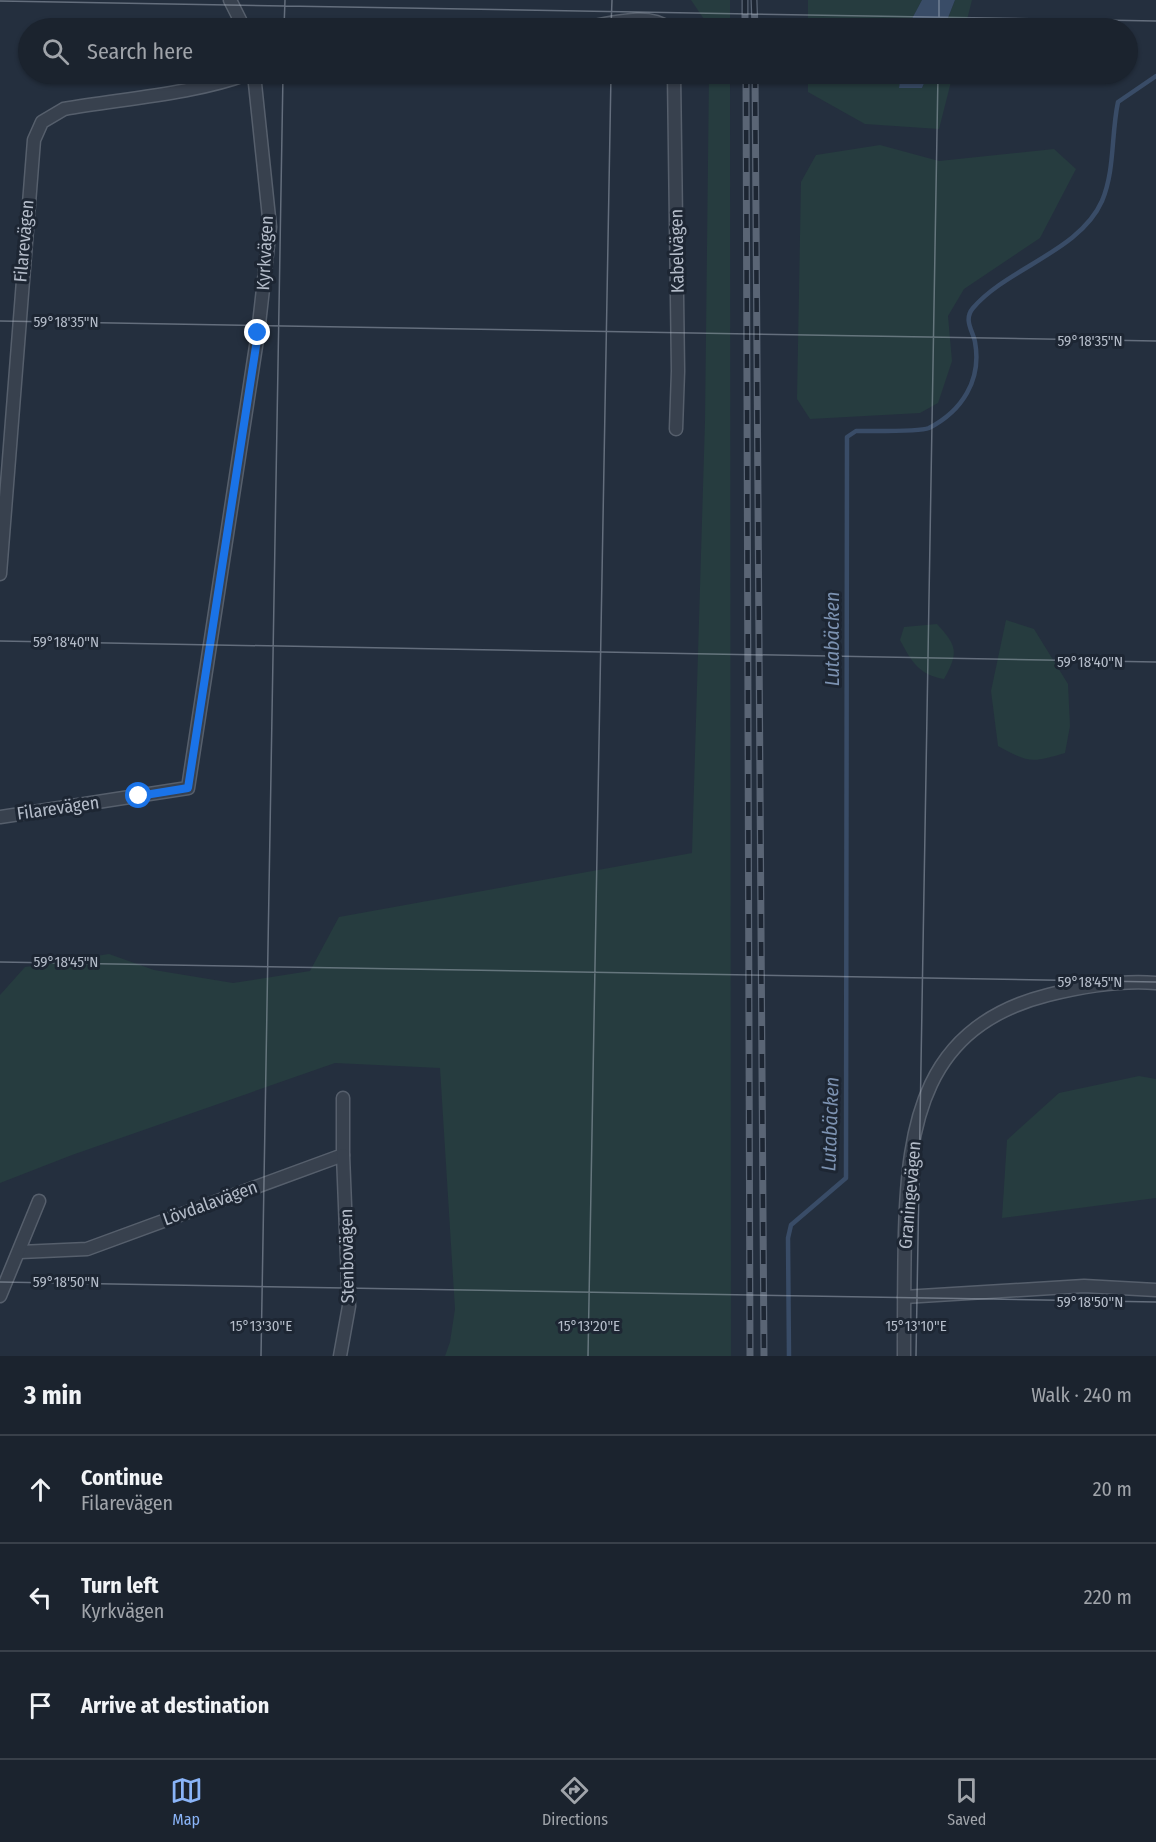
<!DOCTYPE html>
<meta charset="utf-8">
<style>
body{margin:0;font-family:"Fira Sans Condensed",sans-serif;background:#282f3a;color:#f1f3f6}
.stop{position:absolute;width:18px;height:18px;margin:-14px;border:4px solid #1a73e8;border-radius:50%;background:#fff}
.stop.end{background:#1a73e8;border-color:#fff;box-shadow:0 2px 6px #0008}
.list{margin:0;padding:0;list-style:none}
h2{display:flex;justify-content:space-between;align-items:center;height:78px;margin:0;padding:0 24px;font-size:26px}
h2 small{font-size:20px;font-weight:400;color:#a0a4aa}
.list li{display:grid;grid-template-columns:39px 1fr auto;gap:18px;align-items:center;box-sizing:border-box;height:108px;padding:0 24px;border-top:2px solid #39404a}
.list b{display:block;font-size:22px;white-space:nowrap}
.list p{margin:0;font-size:20px;white-space:nowrap;color:#a0a4aa}
.list em{font-size:20px;font-style:normal;color:#a0a4aa}
.icon{flex:none;width:33px;height:33px;fill:none;stroke:currentColor;stroke-width:2;stroke-linecap:round;stroke-linejoin:round}
.map{position:relative;flex:none;width:1156px;height:1356px;overflow:hidden}
.search{position:absolute;background:#1b232e;box-shadow:0 2px 4px #0004;left:18px;right:18px;top:18px;height:66px;display:flex;align-items:center;gap:15px;box-sizing:border-box;padding:0 21px;border-radius:33px;color:#a0a4aa;font-size:22px}
.sheet{height:402px;background:#1b232e}
nav{display:flex;justify-content:space-around;align-items:center;box-sizing:border-box;height:84px;border-top:2px solid #39404a;background:#1b232e;font-size:16px;color:#a0a4aa}
nav a{display:grid;justify-items:center;gap:3px}
nav .on{color:#8ab4f8}
.map>svg:first-child{display:block}
.green{fill:#263c3f}
.water{fill:#394c67}
.lines{fill:none;stroke-linecap:round;stroke-linejoin:round}
.stream{stroke:#394c67;stroke-width:4.5}
.street-casing{stroke:#565f6c;stroke-width:15}
.street{stroke:#38414e;stroke-width:12}
.rail-casing{stroke:#5a6575;stroke-width:7}
.rail{stroke:#1d2633;stroke-width:4.5;stroke-dasharray:14;stroke-linecap:butt}
.route{stroke:#1a73e8;stroke-width:8}
.ticks{fill:none;stroke:#b4bcc9;stroke-width:1.5;stroke-opacity:0.45}
.labels{text-anchor:middle;dominant-baseline:central;stroke-width:6;stroke-linejoin:round;paint-order:stroke}
.street-label{font-size:18px;fill:#b4bcc9;stroke:#1d2633}
.water-label{font-size:20px;font-style:italic;fill:#7c92b1;stroke:#1d2633}
.ticks-label{font-size:15px;text-anchor:middle;fill:#b4bcc9;stroke:#1d2633;stroke-width:6;stroke-linejoin:round;paint-order:stroke}
</style>
<div class="map">
<svg width="1156" height="1356" viewBox="0 0 1156 1356">
<rect width="100%" height="100%" fill="#242f3e"/>
<g class="green">
<path d="M691,0h39v28h-20z"/>
<path d="M808,0h114l-15,28h-99z"/>
<path d="M955,0h17l-7,28h-21z"/>
<path d="M709,74h21l1,1282h-286l5,-14 5,-33 -15,-241 -105,-5 -263,92 -72,28v-188l25,-28 84,-13 45,16 79,13 77,-12 29,-54 353,-64 13,-432z"/>
<path d="M808,74h93l-2,14h23l6,-14h25l-14,55 -74,-5 -57,-32z"/>
<path d="M880,145l59,16 115,-12 22,20 -36,69 -76,51 -16,27 4,45 -14,42 -18,10 -110,6 -13,-20 4,-217 15,-27z"/>
<path d="M1006,620l28,9 34,55 2,42 -5,27c-34,10 -36,10 -67,-7l-7,-55z"/>
<path d="M937,624c20,22 22,28 7,55 -25,-4 -33,-18 -44,-39l4,-13z"/>
<path d="M1139,1076l17,3v119l-154,20 5,-78 52,-47z"/>
</g>
<g class="water">
<path d="M922,0h33l-11,28h-37z"/>
<path d="M901,74h27l-6,14h-23z"/>
</g>
<g class="lines">
<path class="stream" d="M789,1356l-1,-118 3,-13 55,-47 1,-741 9,-6c15,0 63,1 73,-3 33,-17 53,-48 46,-86 -2,-11 -12,-22 -2,-34 34,-40 107,-57 129,-107 13,-31 9,-66 16,-99l38,-26"/>
<defs>
<g id="street">
<path d="M230,0l14,28"/>
<path d="M581,28c25,-3 67,-17 87,0"/>
<path d="M674,74l4,297 -2,58"/>
<path d="M0,574l34,-434 8,-18 22,-13c56,-10 131,-15 183,-35"/>
<path d="M0,817l188,-29 70,-455 12,-106 -16,-153"/>
<path d="M20,1252l67,-3 256,-94v-57"/>
<path d="M0,1296l39,-95"/>
<path d="M904,1297l180,-11 72,4"/>
<path d="M340,1356l9,-50 -6,-151"/>
<path d="M904,1356c0,-41 0,-82 1,-123 3,-111 19,-207 143,-238 36,-9 71,-15 108,-12"/>
</g>
</defs>
<use href="#street" class="street-casing"/>
<use href="#street" class="street"/>
<defs>
<g id="rail">
<path d="M745,0v28"/>
<path d="M754,0l1,28"/>
<path d="M746,74l4,1282"/>
<path d="M755,74l9,1282"/>
</g>
</defs>
<use href="#rail" class="rail-casing"/>
<use href="#rail" class="rail"/>
</g>
<g class="lines">
<path class="route" d="M139,796l49,-8 70,-455"/>
</g>
<path class="ticks" d="M0,1l1156,20M284,28l1,-28M611,28l1,-28M939,28v-28M0,321l1156,20M0,641l1156,21M0,962l1156,20M0,1282l1156,20M261,1356l22,-1282M588,1356l23,-1282M916,1356l22,-1282"/>
<g class="labels">
<g class="street-label">
<text transform="translate(24 241) rotate(-85)">Filarevägen</text>
<text transform="translate(677 251) rotate(-91)">Kabelvägen</text>
<text transform="translate(265 253) rotate(-87)">Kyrkvägen</text>
<text transform="translate(58 808) rotate(-8)">Filarevägen</text>
<text transform="translate(910 1195) rotate(-85)">Graningevägen</text>
<text transform="translate(210 1203) rotate(-20)">Lövdalavägen</text>
<text transform="translate(347 1256) rotate(-91)">Stenbovägen</text>
</g>
<g class="water-label">
<text transform="translate(832 639) rotate(-90)">Lutabäcken</text>
<text transform="translate(830 1124) rotate(-88)">Lutabäcken</text>
</g>
</g>
<g class="ticks-label">
<text x="66" y="327">59°18'35"N</text>
<text x="1090" y="346">59°18'35"N</text>
<text x="66" y="647">59°18'40"N</text>
<text x="1090" y="667">59°18'40"N</text>
<text x="66" y="967">59°18'45"N</text>
<text x="1090" y="987">59°18'45"N</text>
<text x="66" y="1287">59°18'50"N</text>
<text x="1090" y="1307">59°18'50"N</text>
<text x="261" y="1331">15°13'30"E</text>
<text x="589" y="1331">15°13'20"E</text>
<text x="916" y="1331">15°13'10"E</text>
</g>
</svg>
<div class="stop" style="left:139px;top:796px"></div>
<div class="stop end" style="left:258px;top:333px"></div>
<div class="search"><svg class="icon" aria-label="search" viewBox="0 0 24 24"><circle cx="10" cy="10" r="6"/><path d="M15 15l6 6"/></svg>Search here</div>
</div>
<section class="sheet">
<h2>3 min<small>Walk · 240 m</small></h2>
<ul class="list">
<li><svg class="icon" aria-label="ahead" viewBox="0 0 24 24"><path d="M12 20V5M6 11l6-6 6 6"/></svg><div><b>Continue</b><p>Filarevägen</p></div><em>20 m</em></li>
<li><svg class="icon" aria-label="left" viewBox="0 0 24 24"><path d="M17 20v-9H6M10 6l-5 5 5 5"/></svg><div><b>Turn left</b><p>Kyrkvägen</p></div><em>220 m</em></li>
<li><svg class="icon" aria-label="arrive" viewBox="0 0 24 24"><path d="M6 21V4h12l-3 4 3 4H6"/></svg><div><b>Arrive at destination</b></div></li>
</ul>
</section>
<nav>
<a class="on"><svg class="icon" aria-label="map" viewBox="0 0 24 24"><path d="M3 6l6-2 6 2 6-2v14l-6 2-6-2-6 2zM9 4v14M15 6v14"/></svg>Map</a>
<a><svg class="icon" aria-label="directions" viewBox="0 0 24 24"><path d="M12 3l9 9-9 9-9-9zM9 14v-3h6M13 9l2 2-2 2"/></svg>Directions</a>
<a><svg class="icon" aria-label="saved" viewBox="0 0 24 24"><path d="M7 4h10v16l-5-4-5 4z"/></svg>Saved</a>
</nav>
